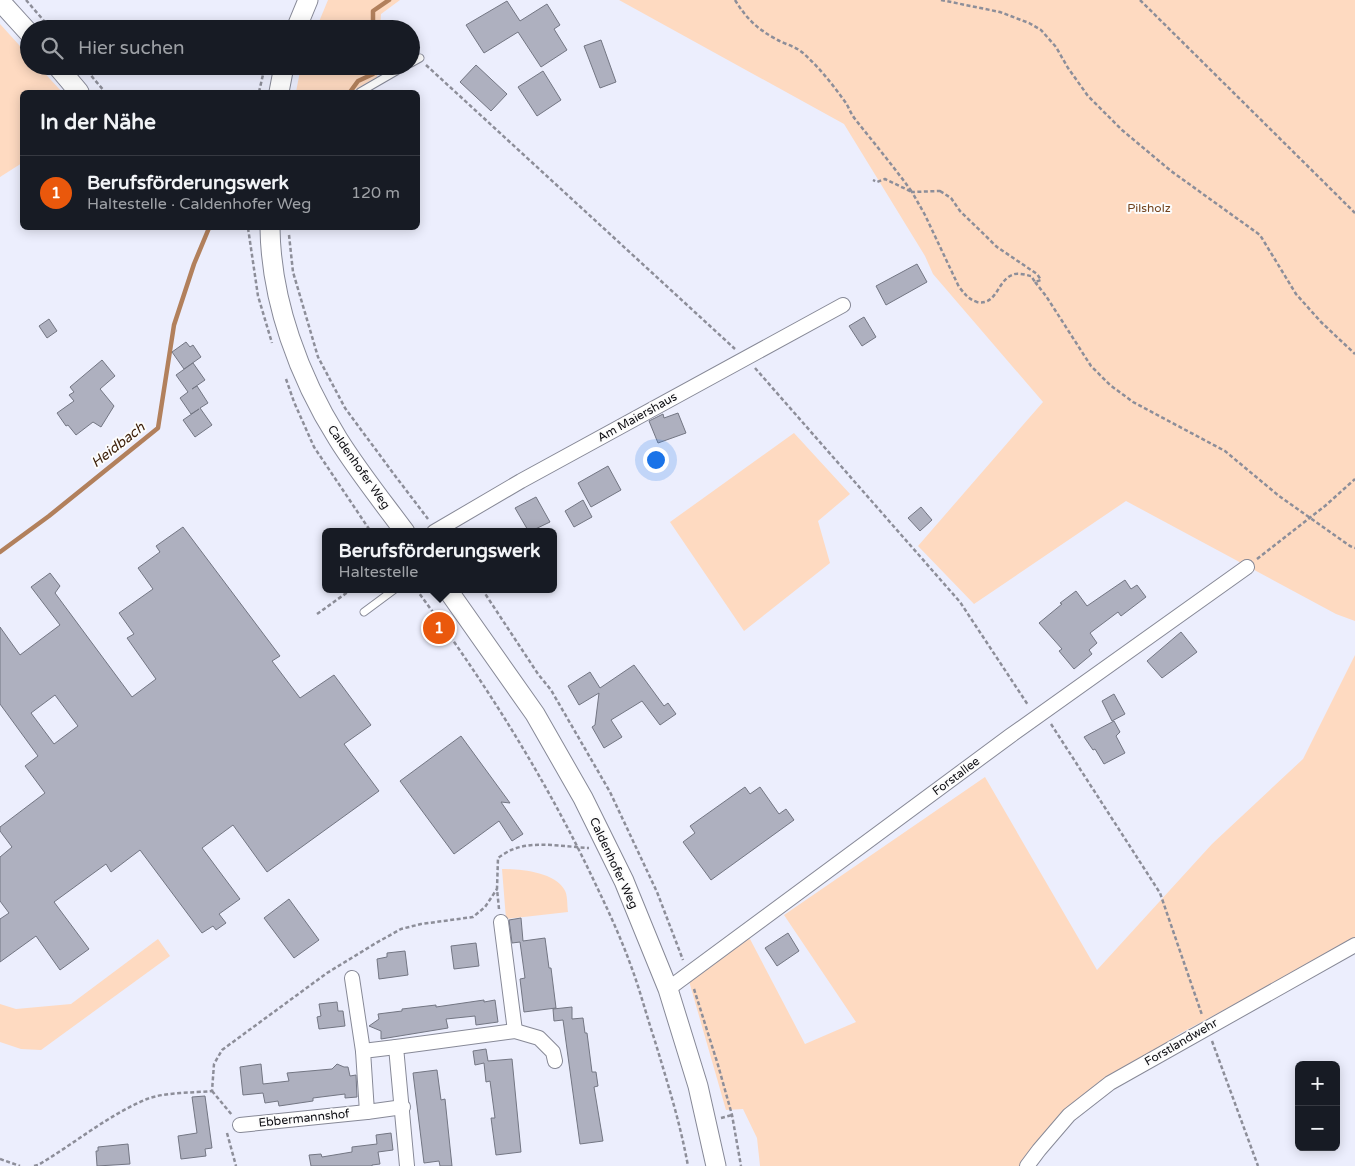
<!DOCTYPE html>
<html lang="de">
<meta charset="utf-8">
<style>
body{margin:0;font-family:"Varela Round",sans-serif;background:#20242c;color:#f1f3f6}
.controls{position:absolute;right:15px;bottom:15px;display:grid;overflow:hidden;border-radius:8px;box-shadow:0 2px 12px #0003}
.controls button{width:45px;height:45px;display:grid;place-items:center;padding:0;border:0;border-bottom:1px solid #363941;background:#171b24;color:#f1f3f6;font:25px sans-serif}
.you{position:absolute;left:655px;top:459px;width:18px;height:18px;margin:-12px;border:4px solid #fff;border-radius:50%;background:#1a73e8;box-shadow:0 0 0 8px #1a73e833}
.badge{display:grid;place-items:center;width:32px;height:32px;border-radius:50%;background:#ea580c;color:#fff;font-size:16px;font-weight:700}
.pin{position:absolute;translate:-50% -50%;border:2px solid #fff;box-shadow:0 1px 5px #0006}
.popup{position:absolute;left:322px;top:528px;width:235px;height:65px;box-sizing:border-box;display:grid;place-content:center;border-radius:8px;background:#171b24;filter:drop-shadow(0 1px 4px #0005);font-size:16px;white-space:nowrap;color:#9ea1a6}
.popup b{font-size:19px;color:#f1f3f6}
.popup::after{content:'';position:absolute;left:50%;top:100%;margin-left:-10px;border:10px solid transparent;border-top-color:#171b24}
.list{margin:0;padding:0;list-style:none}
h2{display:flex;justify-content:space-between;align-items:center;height:65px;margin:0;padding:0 20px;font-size:21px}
h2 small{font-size:16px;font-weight:400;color:#9ea1a6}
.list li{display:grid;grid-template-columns:32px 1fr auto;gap:15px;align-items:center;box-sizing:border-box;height:75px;padding:0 20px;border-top:1px solid #363941}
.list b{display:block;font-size:19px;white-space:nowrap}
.list p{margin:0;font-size:16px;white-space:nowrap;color:#9ea1a6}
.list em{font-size:16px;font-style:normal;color:#9ea1a6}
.icon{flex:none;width:28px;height:28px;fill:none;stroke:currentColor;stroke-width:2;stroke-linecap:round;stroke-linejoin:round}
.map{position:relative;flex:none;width:1355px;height:1166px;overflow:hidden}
.search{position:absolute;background:#171b24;box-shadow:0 2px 12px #0003;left:20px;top:20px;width:400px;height:55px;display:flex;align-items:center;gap:12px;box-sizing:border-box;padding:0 18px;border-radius:28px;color:#9ea1a6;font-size:19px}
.panel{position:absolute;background:#171b24;box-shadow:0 2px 12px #0003;left:20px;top:90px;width:400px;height:140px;border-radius:8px}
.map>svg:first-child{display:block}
.green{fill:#fedac1}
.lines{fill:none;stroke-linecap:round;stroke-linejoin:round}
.stream{stroke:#b2805c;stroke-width:4.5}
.building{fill:#aeb0bf;stroke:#737683;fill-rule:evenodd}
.service-casing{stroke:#878997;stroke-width:9}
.minor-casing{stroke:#878997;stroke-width:16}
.secondary-casing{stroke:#878997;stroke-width:21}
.path{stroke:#8d8e99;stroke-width:2.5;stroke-dasharray:4 2.5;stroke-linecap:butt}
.service{stroke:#fff;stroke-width:7}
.minor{stroke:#fff;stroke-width:14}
.secondary{stroke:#fff;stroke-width:19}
.labels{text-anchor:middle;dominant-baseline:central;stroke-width:4;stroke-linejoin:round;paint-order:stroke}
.park-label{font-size:12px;fill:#71421c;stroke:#fcfcfc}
.street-label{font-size:12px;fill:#0c0c11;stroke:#fcfcfc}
.water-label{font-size:14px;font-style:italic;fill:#3e210b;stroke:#fcfcfc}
</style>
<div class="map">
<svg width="1355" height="1166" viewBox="0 0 1355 1166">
<rect width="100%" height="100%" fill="#eceefd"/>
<g class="green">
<path d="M328,0h72l-19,14 -1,15h-64z"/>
<path d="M619,0h736v621l-19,-7 -210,-113 -152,103 -56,-58 125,-144 -110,-128 -8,-18 -81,-132z"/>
<path d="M0,24l29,32v10h9l24,26h-40v71l-22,14z"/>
<path d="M301,66h77l-1,11 -21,12 -3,3h-57z"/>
<path d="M794,433l56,61 -32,27 12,42 -86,68 -74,-109z"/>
<path d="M1355,655v282l-28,18 -148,79 -56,37 -102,95h-261l-3,-28 -14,-29 -17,1 -41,-143 26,-16 39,-12 55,105 51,-22 -72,-107 201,-138 112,193 115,-126 91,-85z"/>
<path d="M502,869c17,0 52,3 62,20 4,5 3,17 4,23l-62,7z"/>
<path d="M158,939l12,17 -129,94 -20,-1 -21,-7v-38l16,5 55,-5z"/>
</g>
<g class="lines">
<g class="stream">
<path d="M373,29v-18l16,-11"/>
<path d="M350,92l8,-11 15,-7v-8"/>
<path d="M0,552l49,-36 109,-88 16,-103 20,-61 15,-36"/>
</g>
</g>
<g class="building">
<path d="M507,1l13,20 27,-17 13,21 -6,4 13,21 -26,17 -23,-35 -34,21 -18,-28z"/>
<path d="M601,40l15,42 -16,6 -16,-42z"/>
<path d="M476,65l31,29 -16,17 -31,-29z"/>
<path d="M543,71l18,29 -24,16 -19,-29z"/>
<path d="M917,264l10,18 -41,23 -10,-19z"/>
<path d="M864,317l12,20 -14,9 -13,-20z"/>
<path d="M49,319l8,12 -10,7 -8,-12z"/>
<path d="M186,342l4,5 3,-2 8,12 -17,12 -12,-17z"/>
<path d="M102,360l13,16 -15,13 14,17 -13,21 -8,-5 -17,13 -8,-10 -2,1 -9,-13 17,-12 -5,-6 5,-3 -4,-5z"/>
<path d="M193,363l12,17 -13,9 5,-3 11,17 -8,5 12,17 -17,12 -12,-17 16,-11 -8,5 -11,-16 8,-6 -12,-17z"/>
<path d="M678,413l8,20 -28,10 -9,-22 14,-7 1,4z"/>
<path d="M608,466l13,24 -30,17 -13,-24z"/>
<path d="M536,497l14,25 -21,10 -14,-24z"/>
<path d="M583,500l9,17 -18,10 -9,-16z"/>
<path d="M921,507l11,13 -12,11 -12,-13z"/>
<path d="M183,527l97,129 -8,5 28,37 34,-23 37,50 -27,19 35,47 -112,81 -34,-47 -31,23 38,51 -21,15 7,9 -10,7 -3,-4 -11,7 -62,-83 -29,22 -5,-8 -52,38 35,47 -29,21 -24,-34 -36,26v-43l9,-6 -9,-12v-44l12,-10 -12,-16v-4l45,-34 -20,-27 13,-10 -38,-52v-77l20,28 40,-30 -29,-38 19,-14 10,13 -5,7 77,104 24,-18 -29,-41 7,-4 -15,-21 34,-24 -15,-21 22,-16 -4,-6zM55,695l23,31 -24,18 -23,-31z"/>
<path d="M1125,580l6,9 6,-4 9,12 -25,19 -3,-4 -28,21 7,10 -8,7 3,4 -18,15 -15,-18 3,-2 -23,-26 23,-19 -2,-1 16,-12 11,15z"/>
<path d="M1181,632l16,20 -35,26 -15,-17z"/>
<path d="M634,665l30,41 4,-3 8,11 -16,11 -18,-24 -31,19 11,17 -18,11 -12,-21 3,-2 4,-32 -20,12 -11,-19 22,-14 10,16z"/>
<path d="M1114,694l11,20 -13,7 -10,-20z"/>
<path d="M1114,721l6,11 -4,4 9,17 -21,11 -9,-15 -2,1 -9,-13z"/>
<path d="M461,736l49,67 -9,-1 22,32 -11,7 -13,-20 -45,33 -54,-73z"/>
<path d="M745,787l5,7 10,-7 19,27 7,-5 8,11 -83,60 -28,-38 12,-9 -5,-7z"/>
<path d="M289,899l30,41 -25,18 -30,-40z"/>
<path d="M521,918l2,23 22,-3 4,30h2l5,40 -32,4 -4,-33 5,-1 -5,-36 -8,1 -3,-23z"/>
<path d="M788,933l11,18 -22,15 -12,-18z"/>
<path d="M476,943l3,23 -25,3 -3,-23z"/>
<path d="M405,951l3,24 -29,4 -2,-20 10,-2v-4z"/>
<path d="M484,1000v2l11,-2 3,22 -22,3 -1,-9 -29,3 2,9 -67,11v-8l-12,-5 10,-7 -1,-5 24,-3v-2l34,-4v2z"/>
<path d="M337,1002l1,9h5l2,15 -26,3 -2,-12 4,-1 -2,-12z"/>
<path d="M572,1007v12l11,-1 2,15h2l5,39h4l2,14 -4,1 9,54 -23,3 -17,-124 -9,1 -1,-12z"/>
<path d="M486,1049l2,12 24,-2 9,93 -25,3 -5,-37h4l-5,-37 -4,1 -2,-19 -9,2 -2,-14z"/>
<path d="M261,1064l2,20 26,-3 -2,-8 45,-4 5,-5 7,3h4l2,9 6,-1 1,22 -12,1v-4l-32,4v3l-34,5 -1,-5 -13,2 -2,-10 -20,2 -3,-28z"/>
<path d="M437,1070l4,30 4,-1 7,67h-12l-1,-5 -15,2 -11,-90z"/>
<path d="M205,1096l7,52 -7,1 1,7 -25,3 -3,-23 19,-3 -5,-36z"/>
<path d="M391,1133l2,17 -15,2 2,12 -8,1v1h-61l-2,-11 12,-1 1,3 30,-5v-5l25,-3 -1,-9z"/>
<path d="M128,1144l2,20 -33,2 -1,-15h2v-4z"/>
</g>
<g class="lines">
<defs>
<g id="service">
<path d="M411,63l9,-5"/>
<path d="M360,92l45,-26"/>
<path d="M364,612l31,-23"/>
</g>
<g id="minor">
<path d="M434,532l87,-51 322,-176"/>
<path d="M501,922l14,109"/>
<path d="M352,978l11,73"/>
<path d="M668,989l342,-253 237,-169"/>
<path d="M396,1047l-33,4 4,61 36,-5"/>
<path d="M240,1125l127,-13"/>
<path d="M407,1166l-11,-119 119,-16 24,7 14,14 2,9"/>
<path d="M1027,1166l12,-16 30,-35 41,-32 245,-138"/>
</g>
<g id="secondary">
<path d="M0,1l29,32"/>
<path d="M296,29l12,-29"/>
<path d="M57,66l22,26"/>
<path d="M279,92l5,-26"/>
<path d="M270,228c1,73 29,149 68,211 20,32 44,62 67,93"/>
<path d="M447,589l88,125 48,84 41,83 44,108 30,97 18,80"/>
</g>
</defs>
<use href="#service" class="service-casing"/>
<use href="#minor" class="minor-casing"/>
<use href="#secondary" class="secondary-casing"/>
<g class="path">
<path d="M26,0l25,29"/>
<path d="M735,0c11,18 22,29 41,39 8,5 19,7 27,14 16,14 30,32 43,50 3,5 5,11 9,16 19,24 39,48 57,73l-27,-13 -8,3 -4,-2"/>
<path d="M941,0l59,12 29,11 12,7 15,17 12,21 20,28 34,34 49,41 89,64 36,59 25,28 34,32"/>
<path d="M1140,0l215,213"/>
<path d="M426,65l309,284"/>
<path d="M83,66l22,26"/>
<path d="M259,92l6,-26"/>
<path d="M940,191l11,7 9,13 37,36 40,27 4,6 -6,2 -4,-6c-5,-1 -14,-4 -19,-1 -15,6 -15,31 -35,27 -9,-3 -12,-8 -18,-15l-34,-72 -13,-23z"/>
<path d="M248,228l10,68 14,47"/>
<path d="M289,235l4,37 25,85 27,51 48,65 35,46"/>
<path d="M1035,282l11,14 45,70 19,19 23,17 92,49 54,45 71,50 5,2"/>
<path d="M755,368l205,234 68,103"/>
<path d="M286,379l8,23 20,45 57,85"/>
<path d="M1257,559l68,-53 30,-27"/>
<path d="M416,589c69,93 130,190 179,294 13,27 26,55 36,83 9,24 15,48 23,72 13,43 26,84 34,128"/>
<path d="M482,589l56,85 13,16 59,102 47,100 26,68"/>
<path d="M317,614l35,-25"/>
<path d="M1051,724l109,169 42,122"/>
<path d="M499,909l-2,-20 1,-31c4,-3 9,-6 13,-8 24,-10 54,-3 78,-2"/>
<path d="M694,989l24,76 14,50 9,51"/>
<path d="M1212,1041l46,125"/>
<path d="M212,1091l20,24"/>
<path d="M721,1118l11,-3"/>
<path d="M227,1133l9,33"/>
<path d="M0,1159l20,7"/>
<path d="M34,1166l4,-1c36,-21 70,-50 109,-66 18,-7 46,-6 65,-8l2,-27 8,-14 105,-77 49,-30 25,-14 20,-5 52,-7 12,-10 12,-18"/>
</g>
<use href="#service" class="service"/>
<use href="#minor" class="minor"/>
<use href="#secondary" class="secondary"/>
</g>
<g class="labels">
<g class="park-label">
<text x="1149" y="208">Pilsholz</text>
</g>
<g class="street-label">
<text transform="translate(637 417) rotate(-29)">Am Maiershaus</text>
<text transform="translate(359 467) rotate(55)">Caldenhofer Weg</text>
<text transform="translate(956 776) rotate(-37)">Forstallee</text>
<text transform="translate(614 863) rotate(65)">Caldenhofer Weg</text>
<text transform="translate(1181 1042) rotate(-30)">Forstlandwehr</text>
<text transform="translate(304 1118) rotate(-6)">Ebbermannshof</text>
</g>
<g class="water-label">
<text transform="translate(118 445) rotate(-38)">Heidbach</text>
</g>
</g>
</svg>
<div class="controls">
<button>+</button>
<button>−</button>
</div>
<div class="you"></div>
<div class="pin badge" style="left:439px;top:628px">1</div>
<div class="popup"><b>Berufsförderungswerk</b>Haltestelle</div>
<div class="search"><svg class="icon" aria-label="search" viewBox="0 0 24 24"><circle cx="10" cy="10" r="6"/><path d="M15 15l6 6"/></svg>Hier suchen</div>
<section class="panel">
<h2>In der Nähe<small></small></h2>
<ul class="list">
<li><span class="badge">1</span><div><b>Berufsförderungswerk</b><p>Haltestelle · Caldenhofer Weg</p></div><em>120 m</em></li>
</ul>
</section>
</div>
